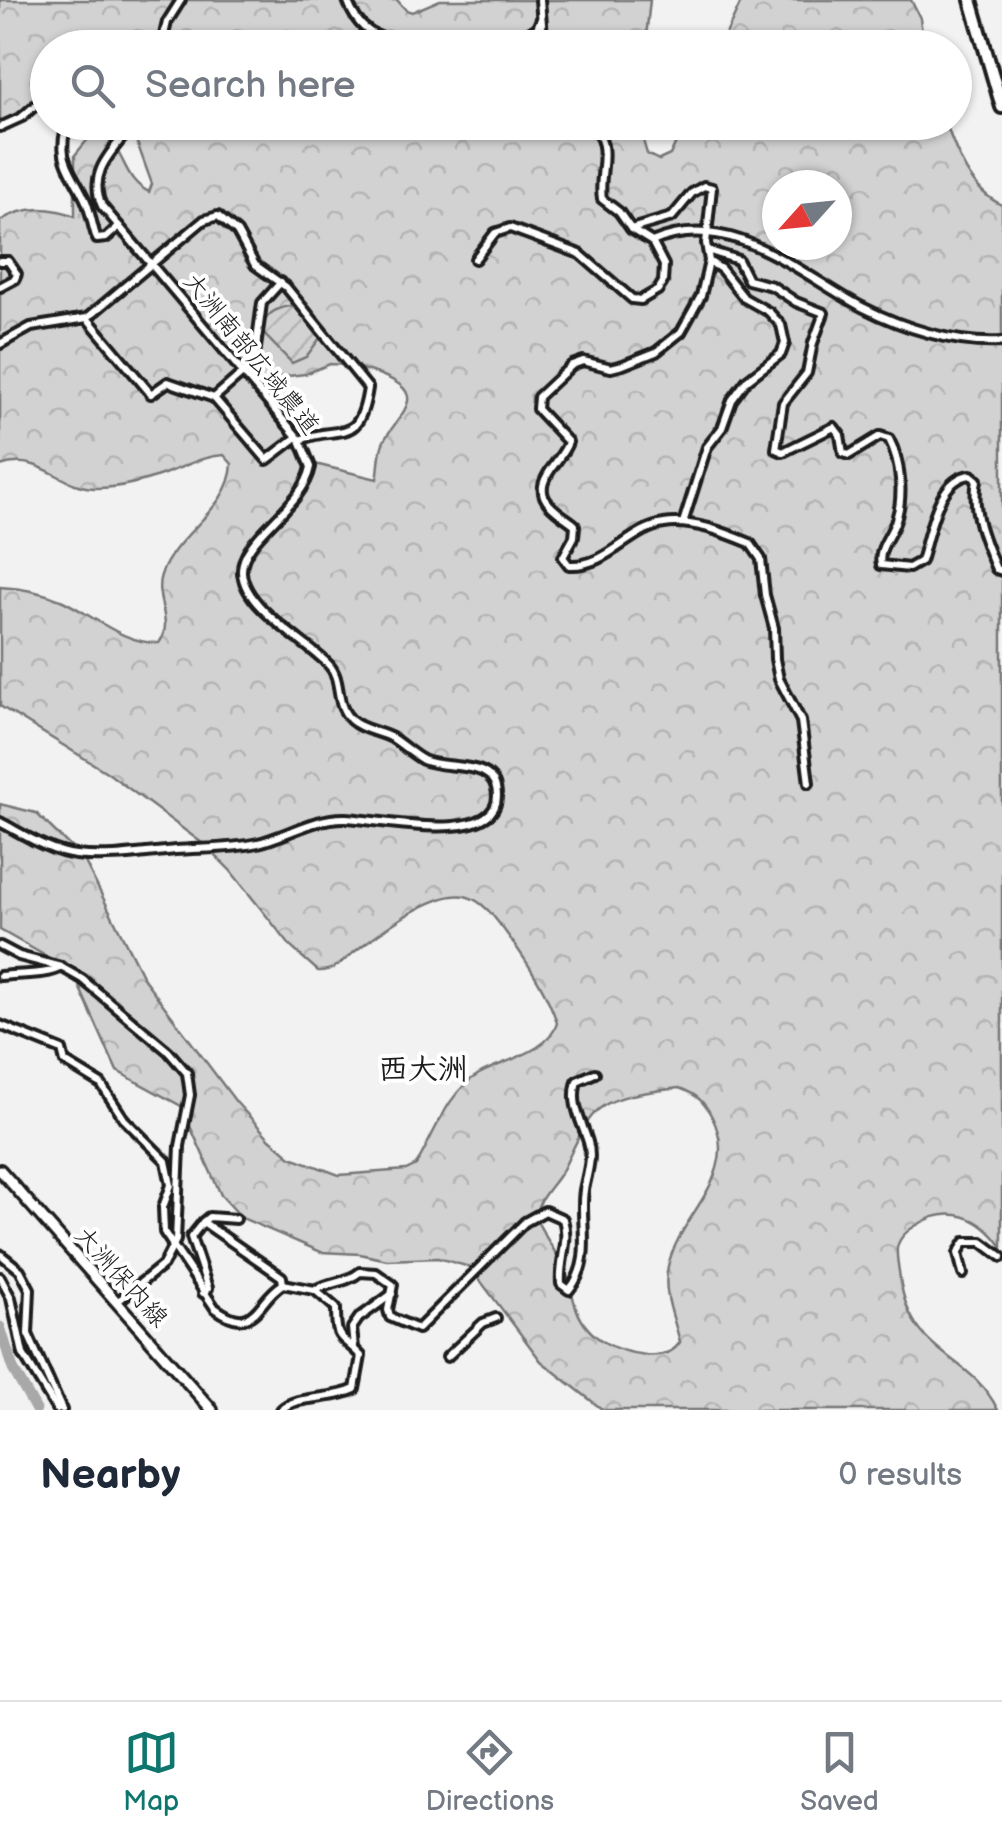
<!DOCTYPE html>
<meta charset="utf-8">
<style>
body{margin:0;font-family:"Balsamiq Sans","Klee One",sans-serif;background:#f2f2f3;color:#1f2937}
.compass{position:absolute;left:762px;top:170px;width:90px;height:90px;border-radius:50%;background:#fff;box-shadow:0 2px 8px #0004;rotate:243deg}
.list{margin:0;padding:0;list-style:none}
h2{display:flex;justify-content:space-between;align-items:center;height:130px;margin:0;padding:0 40px;font-size:42px}
h2 small{font-size:32px;font-weight:400;color:#747a83}
.icon{flex:none;width:55px;height:55px;fill:none;stroke:currentColor;stroke-width:2;stroke-linecap:round;stroke-linejoin:round}
.map{position:relative;flex:none;width:1002px;height:1410px;overflow:hidden}
.search{position:absolute;background:#fff;box-shadow:0 2px 8px #0004;left:30px;right:30px;top:30px;height:110px;display:flex;align-items:center;gap:25px;box-sizing:border-box;padding:0 35px;border-radius:55px;color:#747a83;font-size:38px}
.sheet{height:290px;background:#fff}
nav{display:flex;justify-content:space-around;align-items:center;box-sizing:border-box;height:140px;border-top:2px solid #e0e1e3;background:#fff;font-size:28px;color:#747a83}
nav a{display:grid;justify-items:center;gap:5px}
nav .on{color:#0f766e}
.map>svg:first-child{display:block}
.forest{fill:url(#forest-crowns);stroke:#777;stroke-width:2.5;fill-rule:evenodd}
.garden{fill:url(#garden-furrows);stroke:#777;stroke-width:2.5}
.pitch{fill:#d2d2d2;stroke:#777;stroke-width:2.5}
.lines{fill:none;stroke-linecap:round;stroke-linejoin:round}
.river{stroke:#a8a8a8;stroke-width:11}
.minor-casing{stroke:#1c1c1c;stroke-width:14}
.major-casing{stroke:#1c1c1c;stroke-width:16}
.highway-casing{stroke:#1c1c1c;stroke-width:18}
.minor{stroke:#fff;stroke-width:6}
.major{stroke:#fff;stroke-width:9}
.highway{stroke:#fff;stroke-width:10}
.labels{text-anchor:middle;dominant-baseline:central;stroke-width:8;stroke-linejoin:round;paint-order:stroke}
.street-label{font-size:25px;fill:#1c1c1c;stroke:#fff}
.quarter-label{font-size:30px;font-weight:bold;fill:#1c1c1c;stroke:#fff}
</style>
<div class="map">
<svg width="1002" height="1410" viewBox="0 0 1002 1410">
<defs>
<pattern id="forest-crowns" width="20" height="18" patternUnits="userSpaceOnUse" patternTransform="scale(2.5)"><rect width="20" height="18" fill="#d2d2d2"/><path d="M2 6a3 3 0 1 1 6 0M12 15a3 3 0 1 1 6 0" fill="none" stroke="#b4b4b4"/></pattern>
<pattern id="garden-furrows" width="10" height="10" patternUnits="userSpaceOnUse" patternTransform="scale(2.5)"><rect width="10" height="10" fill="#d2d2d2"/><path d="M-1 1l2-2M0 10L10 0M9 11l2-2" fill="none" stroke="#b4b4b4"/></pattern>
</defs>
<rect width="100%" height="100%" fill="#f2f2f2"/>
<filter id="ink" filterUnits="userSpaceOnUse"><feTurbulence type="fractalNoise" baseFrequency=".01" numOctaves="2"/><feDisplacementMap in="SourceGraphic" scale="20" xChannelSelector="R" yChannelSelector="G"/><feConvolveMatrix kernelMatrix="1 2 1 2 8 2 1 2 1" color-interpolation-filters="sRGB"/></filter>
<g filter="url(#ink)">
<g class="forest">
<path d="M0,0h397l9,10 6,2 28,-12h210l-5,47 -547,1 -21,-9 -6,8 -23,1 -1,35 -36,46 -11,-1z"/>
<path d="M742,0h169l9,18 4,29h-204z"/>
<path d="M130,123h508l9,31 12,6 11,-5 15,-32h261c10,30 25,68 56,82v1042c-21,-31 -53,-43 -85,-22 -9,5 -18,12 -20,23 -1,9 2,21 3,31 12,80 68,71 98,131h-395l-62,-49 -71,-94 -32,-9 -51,2 -27,-6 -39,-2 -79,-34 -21,-23 -40,-89 -64,-35 -39,-87 -27,-25 -51,-29v-126l36,9 48,47 60,119 92,123 34,37 21,18 48,18 67,-5 10,-5c18,-30 32,-74 63,-91 24,-14 70,-21 78,-51 -10,-32 -30,-62 -50,-89 -10,-13 -22,-32 -39,-37 -29,-10 -88,35 -110,52 -13,10 -23,23 -40,22l-26,-23 -62,-78 -24,-24 -98,-73 -108,-67v-119c23,1 43,5 63,14 31,15 61,43 96,42 16,-21 -6,-45 2,-68 15,-43 69,-65 71,-111l-8,-9c-19,1 -34,9 -52,16 -23,9 -51,17 -76,17 -36,0 -55,-36 -96,-22v-245c24,-15 49,-15 75,-5v-61l14,-17 14,-3c23,16 19,44 46,57l3,-8zM777,185h60v60h-60zM330,364c17,0 82,13 78,37 -2,13 -18,27 -24,40 -6,12 -4,25 -7,38l-66,-16 -23,-23 5,-28 -13,-35 25,-3zM679,1088c17,6 25,13 33,29 30,58 -32,96 -44,149 -6,27 6,51 12,76 -7,12 -21,14 -34,13 -30,-3 -58,-16 -69,-45 -5,-12 -6,-26 -11,-38 -9,-19 -22,-36 -31,-55 3,-19 17,-30 27,-46 10,-18 17,-39 30,-55 18,-23 60,-24 87,-28z"/>
</g>
<path class="garden" d="M290,306l12,4 21,24 -17,23 -14,6 -31,-32c4,-17 13,-22 29,-25z"/>
<path class="pitch" d="M242,379l48,58 -22,19 -51,-58z"/>
<g class="lines">
<path class="river" d="M0,1327l13,42 23,41"/>
<defs>
<g id="minor">
<path d="M347,0c14,38 35,38 71,48"/>
<path d="M540,0l4,48"/>
<path d="M161,48l6,-26 14,-22"/>
<path d="M480,48l42,-11"/>
<path d="M541,48l-19,-11 15,-9 4,-9"/>
<path d="M68,122c-13,36 3,47 17,77 6,13 7,27 12,40l9,-1 13,-12"/>
<path d="M0,127l22,-10 26,-23"/>
<path d="M631,229l41,-12 20,-24 12,-7 8,2 -6,55 3,18 -8,35 -20,36 -25,20 -33,13 -12,3 -28,-7 -11,4 -34,32 -1,12 31,33c-6,20 -40,41 -18,63 7,8 17,13 25,20l-1,12 -11,20 6,8c39,2 60,-36 95,-41 27,-5 62,9 86,19l11,16 4,36 9,33 1,31 4,20 22,42 8,62"/>
<path d="M652,242c77,-34 145,30 210,65 41,21 94,38 140,35"/>
<path d="M710,251l28,9 10,20 24,6 24,16 28,11 -11,30 -6,30 -24,30 -7,46 7,3 51,-25 6,8 3,18 6,2 31,-19 9,3c12,23 15,57 7,81 -5,16 -19,29 -15,45l28,3 12,-7c9,-28 16,-83 50,-86l6,5c-6,31 7,61 19,89l6,2"/>
<path d="M475,259l20,-26 15,-5 70,26 52,45 9,1 17,-10 5,-8 1,-17 -12,-23 -21,-13 -12,-17 -17,-13c-5,-29 15,-56 -16,-77"/>
<path d="M0,261h8l9,13 -2,5 -15,8"/>
<path d="M87,318l64,76 17,-12 46,16 53,62 30,-23"/>
<path d="M0,344l31,-17 56,-9 117,-98 14,-4 19,16 18,33 31,22 82,101c-9,61 -29,35 -68,52"/>
<path d="M214,398l40,-35 8,-60 19,-21"/>
<path d="M683,523l24,-76 15,-19 10,-28 15,-20 34,-26 4,-11 -4,-18 -12,-13 -25,-14 -23,-29 -11,-7"/>
<path d="M0,822c23,12 50,30 76,33 32,4 67,-2 99,-5 28,-2 56,-1 83,-7 29,-7 57,-26 88,-25 29,1 151,29 151,-22 0,-39 -51,-25 -74,-36 -11,-6 -20,-15 -31,-22 -13,-7 -30,-8 -41,-18 -17,-16 -8,-40 -22,-55 -23,-24 -85,-57 -87,-93 -2,-34 61,-64 69,-105l-11,-27 -198,-234c-16,-35 13,-57 33,-84"/>
<path d="M0,946l19,10 42,11 21,12 86,72 19,22 3,22 -10,51 -4,94 -13,25 -46,37"/>
<path d="M0,976c16,-2 51,-1 61,-9"/>
<path d="M0,1025l62,25 3,12 36,22 23,35 42,42 5,24 -8,22 1,25 51,76c41,30 41,-8 68,-24l32,6 21,18c0,36 4,25 25,48l-6,33c-24,12 -58,5 -74,21"/>
<path d="M203,1222l6,-5 27,2"/>
<path d="M0,1254l20,16 10,19 -2,45 34,76"/>
<path d="M963,1274l-5,-21 7,-11h17l20,15"/>
<path d="M0,1277l11,21 12,56 34,56"/>
<path d="M315,1290c15,-8 32,-7 45,-18l16,1 17,12 -5,25 2,7 28,12 107,-107 20,-11 18,8c7,23 -4,42 -2,65l8,6c25,-29 10,-67 15,-100 3,-16 9,-32 4,-48 -6,-20 -18,-38 -11,-61l18,-8"/>
<path d="M203,1293l5,-5 -17,-51 12,-15 79,55 1,7"/>
<path d="M354,1348l-2,-20 7,-10 33,-24"/>
<path d="M447,1357l36,-34 13,-5"/>
</g>
<path id="major" d="M0,1170l212,240"/>
<path id="highway" d="M971,0l31,107"/>
</defs>
<use href="#minor" class="minor-casing"/>
<use href="#major" class="major-casing"/>
<use href="#highway" class="highway-casing"/>
<use href="#minor" class="minor"/>
<use href="#major" class="major"/>
<use href="#highway" class="highway"/>
</g>
</g>
<g class="labels">
<g class="street-label">
<text transform="translate(251 354) rotate(51)">大洲南部広域農道</text>
<text transform="translate(121 1277) rotate(48)">大洲保内線</text>
</g>
<g class="quarter-label">
<text x="423" y="1070">西大洲</text>
</g>
</g>
</svg>
<svg class="compass" viewBox="-18 -18 36 36"><path d="M0-13l5 13h-10z" fill="#e53935"/><path d="M0 13l5-13h-10z" fill="#747a83"/></svg>
<div class="search"><svg class="icon" aria-label="search" viewBox="0 0 24 24"><circle cx="10" cy="10" r="6"/><path d="M15 15l6 6"/></svg>Search here</div>
</div>
<section class="sheet">
<h2>Nearby<small>0 results</small></h2>
<ul class="list">
</ul>
</section>
<nav>
<a class="on"><svg class="icon" aria-label="map" viewBox="0 0 24 24"><path d="M3 6l6-2 6 2 6-2v14l-6 2-6-2-6 2zM9 4v14M15 6v14"/></svg>Map</a>
<a><svg class="icon" aria-label="directions" viewBox="0 0 24 24"><path d="M12 3l9 9-9 9-9-9zM9 14v-3h6M13 9l2 2-2 2"/></svg>Directions</a>
<a><svg class="icon" aria-label="saved" viewBox="0 0 24 24"><path d="M7 4h10v16l-5-4-5 4z"/></svg>Saved</a>
</nav>
